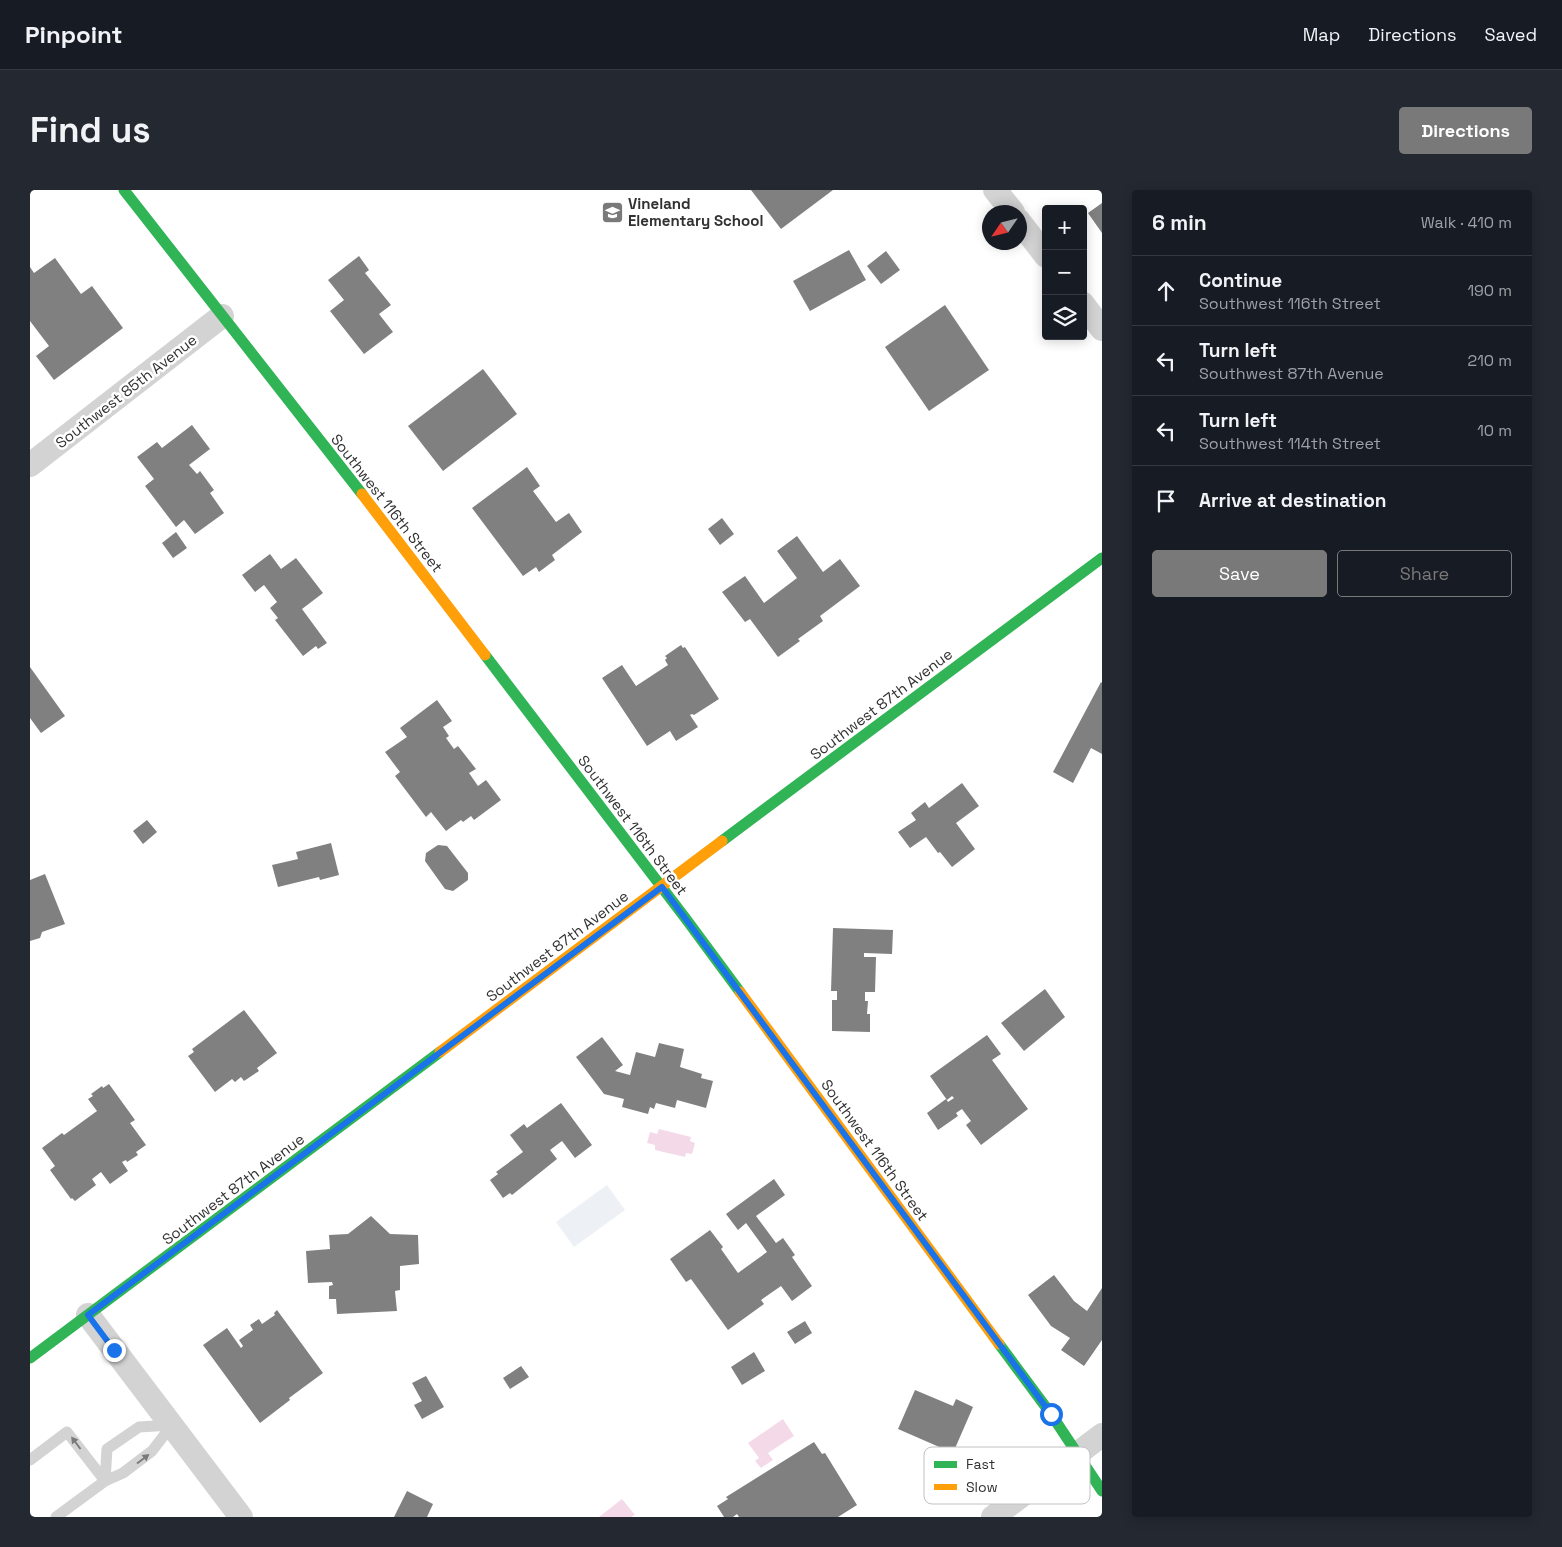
<!DOCTYPE html>
<meta charset="utf-8">
<style>
body{margin:0;font-family:"Space Grotesk",sans-serif;background:#242831;color:#f1f3f6}
.controls{position:absolute;right:15px;top:15px;display:grid;overflow:hidden;border-radius:5px;box-shadow:0 2px 12px #0003}
.controls button{width:45px;height:45px;display:grid;place-items:center;padding:0;border:0;border-bottom:1px solid #363941;background:#171b24;color:#f1f3f6;font:25px sans-serif}
.compass{position:absolute;left:952px;top:15px;width:45px;height:45px;border-radius:50%;background:#171b24;box-shadow:0 2px 12px #0003;rotate:235deg}
.stop{position:absolute;width:15px;height:15px;margin:-11px;border:4px solid #1a73e8;border-radius:50%;background:#fff}
.stop.end{background:#1a73e8;border-color:#fff;box-shadow:0 1px 5px #0008}
.list{margin:0;padding:0;list-style:none}
h2{display:flex;justify-content:space-between;align-items:center;height:65px;margin:0;padding:0 20px;font-size:21px}
h2 small{font-size:16px;font-weight:400;color:#9ea1a6}
.list li{display:grid;grid-template-columns:32px 1fr auto;gap:15px;align-items:center;box-sizing:border-box;height:70px;padding:0 20px;border-top:1px solid #363941}
.list b{display:block;font-size:19px;white-space:nowrap}
.list p{margin:0;font-size:16px;white-space:nowrap;color:#9ea1a6}
.list em{font-size:16px;font-style:normal;color:#9ea1a6}
.actions{display:flex;gap:10px;padding:15px 20px}
.actions a{flex:1;padding:11px 0;border:1px solid #797979;border-radius:5px;text-align:center;font-size:18px;color:#797979}
.actions .main{background:#797979;color:#fff}
.icon{flex:none;width:28px;height:28px;fill:none;stroke:currentColor;stroke-width:2;stroke-linecap:round;stroke-linejoin:round}
.map{position:relative;flex:none;width:1072px;height:1327px;overflow:hidden;border-radius:5px}
header{display:flex;align-items:center;gap:30px;box-sizing:border-box;height:70px;padding:0 25px;background:#171b24;border-bottom:1px solid #363941}
header strong{font-size:24px}
nav{display:flex;gap:28px;margin-inline-start:auto;font-size:18px}
.intro{display:flex;align-items:center;justify-content:space-between;box-sizing:border-box;height:120px;padding:0 30px}
h1{margin:0;font-size:35px}
.button{padding:12px 22px;border-radius:5px;background:#797979;color:#fff;font-size:18px;font-weight:700}
main{display:flex;gap:30px;padding:0 30px}
aside{flex:1;background:#171b24;border-radius:5px;box-shadow:0 2px 12px #0003}
.map>svg:first-child{display:block}
.green{fill:#edf1f6}
.water{fill:#f4dae9}
.building{fill:#808080}
.lines{fill:none;stroke-linecap:round;stroke-linejoin:round}
.lane{stroke:#d3d3d3;stroke-width:11}
.street{stroke:#d3d3d3;stroke-width:24}
.fast{stroke:#30b455;stroke-width:11}
.slow{stroke:#ff9f0a;stroke-width:11}
.oneway{fill:#7a7a7a}
.route{stroke:#1a73e8;stroke-width:6}
.labels{text-anchor:middle;dominant-baseline:central;stroke-width:5;stroke-linejoin:round;paint-order:stroke}
.poi-label{font-size:15px;font-weight:bold;fill:#313131;stroke:#fff;text-anchor:start}
.street-label{font-size:15px;fill:#313131;stroke:#fff}
.key{fill:#fff;stroke:#c1c1c1;stroke-width:1}
.key-label{font-size:14px;fill:#313131}
</style>
<header>
<strong>Pinpoint</strong>
<nav><a>Map</a><a>Directions</a><a>Saved</a></nav>
</header>
<div class="intro"><h1>Find us</h1><a class="button">Directions</a></div>
<main>
<div class="map">
<svg width="1072" height="1327" viewBox="0 0 1072 1327">
<rect width="100%" height="100%" fill="#fff"/>
<path class="green" d="M577,995l18,25 -51,37 -18,-25z"/>
<g class="water">
<path d="M629,939l32,8 -1,4 5,2 -3,11 -6,-1 -1,4 -30,-7v-5l-8,-2 3,-11 7,2z"/>
<path d="M753,1229l11,17 -26,17 5,7 -12,8 -6,-7 4,-3 -11,-15z"/>
<path d="M592,1309l13,16 -4,2h-32z"/>
</g>
<g class="building">
<path d="M721,0h82l-52,39z"/>
<path d="M1072,13v30l-14,-20z"/>
<path d="M819,60l17,30 -56,31 -17,-30z"/>
<path d="M856,61l14,19 -19,14 -14,-18z"/>
<path d="M329,66l10,14 -4,3 26,32 -12,9 14,18 -29,22 -34,-43 14,-11 -16,-20z"/>
<path d="M25,68l26,36 11,-8 31,42 -69,52 -18,-24 13,-10 -19,-25v-54l4,6z"/>
<path d="M915,115l44,65 -60,41 -44,-64z"/>
<path d="M453,179l34,45 -74,57 -35,-45z"/>
<path d="M162,235l18,24 -21,16 8,9 3,-3 14,19 -4,3 14,20 -29,21 -11,-14 -8,7 -31,-41 9,-7 -17,-22 20,-15 5,6z"/>
<path d="M497,277l13,19 -7,5 23,31 13,-9 13,19 -30,23 3,5 -16,12 -3,-5 -13,9 -51,-68z"/>
<path d="M692,328l12,16 -14,11 -12,-16z"/>
<path d="M146,342l11,16 -14,10 -11,-15z"/>
<path d="M767,346l26,36 17,-13 20,27 -40,30 3,5 -25,18 2,2 -22,16 -28,-38 -5,3 -23,-30 23,-16 19,27 33,-25 -20,-27z"/>
<path d="M240,364l11,15 15,-11 27,35 -21,16 25,34 -9,6 -2,-3 -13,10 -28,-36 3,-2 -8,-10 7,-6 -13,-17 -9,7 -13,-17z"/>
<path d="M651,455l2,3 2,-1 34,52 -25,16 -2,-1 -2,1 8,12 -22,14 -6,-10 -23,15 -45,-68 20,-13 14,21 32,-21 -3,-5 2,-2 -2,-2z"/>
<path d="M0,477l35,49 -24,17 -11,-15z"/>
<path d="M1071,492l1,1v71l-11,-6 -18,35 -20,-11z"/>
<path d="M407,510l15,21 -9,6 6,9 -3,2 8,11 4,-3 18,23 -7,4 9,13 8,-6 15,20 -27,20 -3,-4 -8,6 -2,-2 -15,11 -15,-19 -5,5 -31,-41 5,-4 -15,-20 22,-15 -7,-9z"/>
<path d="M932,593l17,23 -23,17 19,26 -23,18 -12,-15 -2,1 -12,-16 -16,11 -12,-16 18,-12 -5,-7 14,-11 4,6z"/>
<path d="M117,630l10,12 -14,12 -10,-13z"/>
<path d="M301,653l8,32 -19,5 -1,-3 -41,10 -6,-22 26,-6 -2,-7z"/>
<path d="M408,655l9,1 21,27v7l-15,11 -8,-2 -20,-28 1,-8z"/>
<path d="M15,684l20,50 -23,8 -2,6 -10,3v-61z"/>
<path d="M803,738l60,2 -1,24 -28,-1v4h12l-1,35h-10v9h3l-1,13h3v18l-38,-1v-31h5v-9h-6z"/>
<path d="M1015,799l20,28 -41,34 -23,-28z"/>
<path d="M214,820l33,43 -20,15 2,3 -15,10 -3,-4 -6,5 -3,-3 -17,13 -27,-36 6,-4 -2,-3z"/>
<path d="M957,845l14,19 -9,6 36,49 -47,36 -15,-20 5,-4 -9,-12 -6,4 2,3 -20,14 -11,-17 19,-14 2,3 6,-4 -2,-2 -5,4 -17,-24z"/>
<path d="M572,847l21,28 -8,6 15,4 6,-23 19,5 4,-14 25,6 -4,18 22,7 -1,4 12,3 -7,27 -29,-8 -2,8 -19,-5 -2,6 -4,-2 -2,7 -26,-7 2,-8 -20,-5 -28,-37z"/>
<path d="M79,894l26,36 -5,3 16,22 -10,7 2,3 -11,7 -1,-2 -4,2 6,9 -18,13 -9,-12 -9,7 4,6 -21,16 -3,-3 -1,1 -21,-29 5,-4 -13,-18 20,-15 2,2 33,-24 -9,-12 5,-3 -2,-2 11,-8 1,2z"/>
<path d="M531,913l31,42 -17,13 -13,-17 -12,9 7,9 -45,36 -2,-2 -7,5 -13,-18 8,-6 -2,-2 27,-20 -13,-17 14,-11 3,4z"/>
<path d="M744,989l11,16 -29,21 20,27 7,-5 12,17 -3,2 20,29 -20,15 -11,-15 -20,14 3,4 -36,26 -37,-51 -5,3 -16,-23 40,-29 13,17 -2,2 17,24 29,-21 -21,-29 -8,7 -12,-16z"/>
<path d="M341,1026l19,18 28,1 1,29 -19,2v24l-5,1 2,20 -60,3 -1,-15h-7v-13l4,-1 -1,-3 -24,1 -2,-32 24,-2 -1,-14 19,-1z"/>
<path d="M1024,1085l20,26 13,10 15,-23v52l-18,26 -23,-16 9,-12 -19,-12 -23,-31z"/>
<path d="M247,1120l46,63 -34,25 1,2 -30,23 -57,-78 24,-17 14,20 2,-2 -4,-6 14,-10 -3,-5 9,-6 3,5 13,-9 -1,-2z"/>
<path d="M775,1131l7,12 -17,11 -8,-12z"/>
<path d="M724,1162l11,19 -23,14 -11,-18z"/>
<path d="M491,1176l8,11 -19,12 -7,-11z"/>
<path d="M396,1186l18,31 -22,12 -8,-14 8,-4 -10,-18z"/>
<path d="M885,1200l38,16 3,-7 17,8 -20,46 -55,-24z"/>
<path d="M784,1252l8,12 3,-1 32,52 -19,12h-99l-2,-3 -4,3h-9l-7,-11 11,-7 -2,-2z"/>
<path d="M377,1301l26,13 -6,13h-33z"/>
</g>
<g class="lines">
<g class="lane">
<path d="M0,1270l37,-28 38,49"/>
<path d="M75,1291l2,-32 32,-22 33,-2"/>
<path d="M26,1327l49,-36 18,-8 29,-22 20,-26"/>
</g>
<g class="street">
<path d="M965,0l18,22"/>
<path d="M989,31l27,35"/>
<path d="M1053,114l19,25"/>
<path d="M0,275l192,-149"/>
<path d="M58,1125l153,202"/>
<path d="M963,1327l109,-82"/>
</g>
<g class="fast">
<path d="M94,0l238,304"/>
<path d="M455,465l201,264 54,73"/>
<path d="M692,651l380,-283"/>
<path d="M969,1154l52,70 51,77"/>
<path d="M0,1168l410,-306"/>
</g>
<g class="slow">
<path d="M332,304l123,161"/>
<path d="M710,802l259,352"/>
<path d="M410,862l282,-211"/>
</g>
</g>
<defs><path id="oneway-solid" d="M-6-.8H1V-3.2L6.5 0L1 3.2V.8H-6Z" transform="scale(1.25)"/></defs>
<g class="oneway">
<use href="#oneway-solid" transform="translate(46 1253) rotate(-127)"/>
<use href="#oneway-solid" transform="translate(113 1269) rotate(-37)"/>
</g>
<g class="lines">
<path class="route" d="M84,1160l-26,-35 574,-428 389,527"/>
</g>
<defs>
<symbol id="school-square" viewBox="-11 -11 22 22"><rect x="-9" y="-9" width="18" height="18" rx="4" fill="#797979" stroke="#fff"/><path d="M0-5L7-2L0 1L-7-2ZM-4 1L0 2.5L4 1V4Q0 6-4 4Z" fill="#fff"/></symbol>
</defs>
<g fill-rule="evenodd">
<use href="#school-square" x="570" y="10" width="25" height="25"/>
</g>
<g class="labels">
<g class="poi-label">
<text x="598" y="13">Vineland<tspan x="598" dy="17">Elementary School</tspan></text>
</g>
<g class="street-label">
<text transform="translate(96 201) rotate(-38)">Southwest 85th Avenue</text>
<text transform="translate(357 313) rotate(52)">Southwest 116th Street</text>
<text transform="translate(851 514) rotate(-37)">Southwest 87th Avenue</text>
<text transform="translate(603 635) rotate(53)">Southwest 116th Street</text>
<text transform="translate(527 756) rotate(-37)">Southwest 87th Avenue</text>
<text transform="translate(845 960) rotate(54)">Southwest 116th Street</text>
<text transform="translate(203 999) rotate(-37)">Southwest 87th Avenue</text>
</g>
</g>
<rect x="894" y="1257" width="166" height="57" rx="8" class="key"/>
<rect x="904" y="1271" width="23" height="7" fill="#30b455"/>
<rect x="904" y="1294" width="23" height="6" fill="#ff9f0a"/>
<g class="key-label">
<text x="936" y="1279">Fast</text>
<text x="936" y="1302">Slow</text>
</g>
</svg>
<div class="controls">
<button>+</button>
<button>−</button>
<button><svg class="icon" aria-label="layers" viewBox="0 0 24 24"><path d="M12 4l9 5-9 5-9-5zM3 14l9 5 9-5"/></svg></button>
</div>
<svg class="compass" viewBox="-18 -18 36 36"><path d="M0-13l5 13h-10z" fill="#e53935"/><path d="M0 13l5-13h-10z" fill="#9ea1a6"/></svg>
<div class="stop" style="left:1021px;top:1224px"></div>
<div class="stop end" style="left:84px;top:1160px"></div>
</div>
<aside>
<h2>6 min<small>Walk · 410 m</small></h2>
<ul class="list">
<li><svg class="icon" aria-label="ahead" viewBox="0 0 24 24"><path d="M12 20V5M6 11l6-6 6 6"/></svg><div><b>Continue</b><p>Southwest 116th Street</p></div><em>190 m</em></li>
<li><svg class="icon" aria-label="left" viewBox="0 0 24 24"><path d="M17 20v-9H6M10 6l-5 5 5 5"/></svg><div><b>Turn left</b><p>Southwest 87th Avenue</p></div><em>210 m</em></li>
<li><svg class="icon" aria-label="left" viewBox="0 0 24 24"><path d="M17 20v-9H6M10 6l-5 5 5 5"/></svg><div><b>Turn left</b><p>Southwest 114th Street</p></div><em>10 m</em></li>
<li><svg class="icon" aria-label="arrive" viewBox="0 0 24 24"><path d="M6 21V4h12l-3 4 3 4H6"/></svg><div><b>Arrive at destination</b></div></li>
</ul>
<div class="actions"><a class="main">Save</a><a>Share</a></div>
</aside>
</main>
